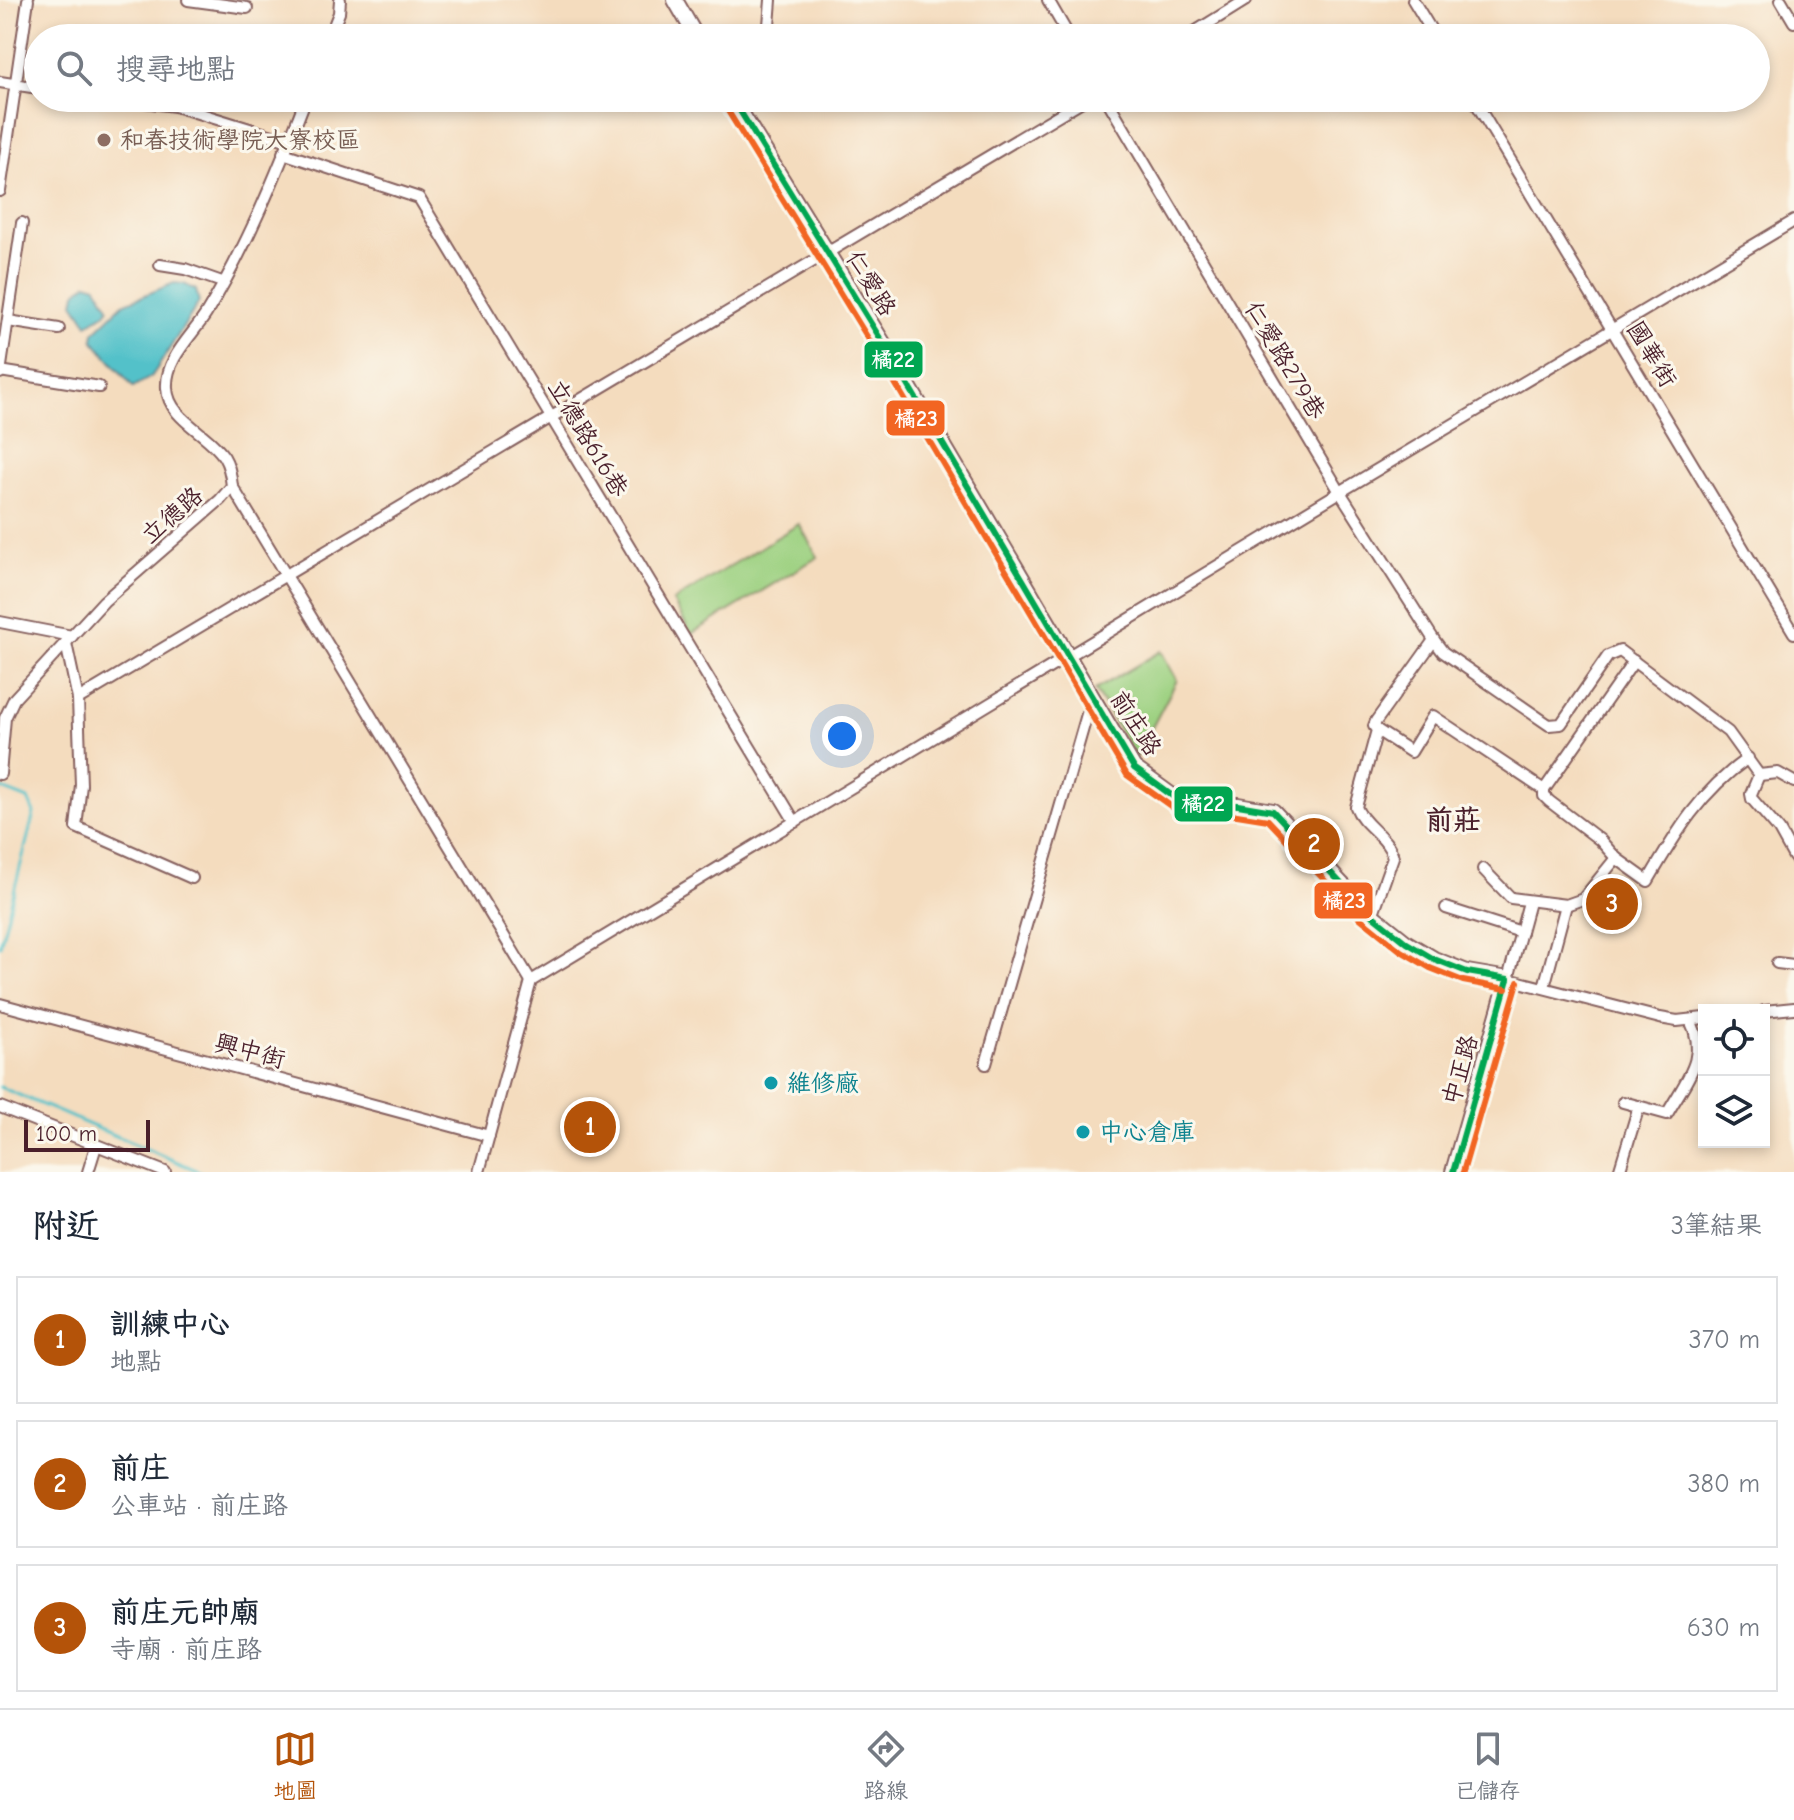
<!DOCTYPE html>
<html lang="zh-TW">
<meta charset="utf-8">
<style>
body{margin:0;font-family:"Comic Neue","LXGW WenKai TC",sans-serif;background:#f2f2f3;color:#1f2937}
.controls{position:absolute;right:24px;bottom:24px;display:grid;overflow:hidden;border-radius:0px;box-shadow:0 4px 12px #0003}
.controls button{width:72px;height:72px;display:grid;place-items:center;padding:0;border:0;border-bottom:2px solid #e0e1e3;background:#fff;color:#1f2937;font:40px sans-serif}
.scale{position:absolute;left:24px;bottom:20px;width:126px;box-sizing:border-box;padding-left:8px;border:4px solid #4a1f2b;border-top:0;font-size:22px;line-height:28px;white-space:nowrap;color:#4a1f2b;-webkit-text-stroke:6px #fbf7ec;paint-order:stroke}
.you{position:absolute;left:842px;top:736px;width:28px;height:28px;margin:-20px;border:6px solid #fff;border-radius:50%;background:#1a73e8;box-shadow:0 0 0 12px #1a73e833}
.badge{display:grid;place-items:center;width:52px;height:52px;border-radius:50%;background:#b45309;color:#fff;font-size:26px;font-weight:700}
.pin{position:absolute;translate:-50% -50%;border:4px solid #fff;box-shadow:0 2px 8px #0006}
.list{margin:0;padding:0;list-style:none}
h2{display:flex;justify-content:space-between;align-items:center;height:104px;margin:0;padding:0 32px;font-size:34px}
h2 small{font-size:26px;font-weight:400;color:#747a83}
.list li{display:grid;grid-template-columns:52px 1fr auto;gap:24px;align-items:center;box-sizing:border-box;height:128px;margin:0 16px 16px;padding:0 16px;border:2px solid #e0e1e3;border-radius:0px}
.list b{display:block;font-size:30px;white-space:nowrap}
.list p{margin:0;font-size:26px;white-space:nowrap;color:#747a83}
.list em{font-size:26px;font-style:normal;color:#747a83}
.icon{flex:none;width:44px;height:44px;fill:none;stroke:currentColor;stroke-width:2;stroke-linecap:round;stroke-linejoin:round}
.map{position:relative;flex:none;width:1794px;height:1172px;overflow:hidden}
.search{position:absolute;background:#fff;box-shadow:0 4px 12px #0003;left:24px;right:24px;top:24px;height:88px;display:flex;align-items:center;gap:20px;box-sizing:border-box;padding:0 28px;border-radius:44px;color:#747a83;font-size:30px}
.sheet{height:536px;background:#fff}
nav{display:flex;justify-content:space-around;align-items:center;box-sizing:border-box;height:112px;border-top:2px solid #e0e1e3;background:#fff;font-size:22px;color:#747a83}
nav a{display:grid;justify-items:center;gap:4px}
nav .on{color:#b45309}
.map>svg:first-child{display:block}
.green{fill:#9ed182;stroke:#747856;stroke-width:2}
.water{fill:#53c1c9;stroke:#4e707a;stroke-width:2}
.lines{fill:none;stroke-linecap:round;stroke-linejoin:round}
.stream{stroke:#53c1c9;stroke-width:3}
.street-casing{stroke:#86615e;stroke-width:14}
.secondary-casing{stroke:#86615e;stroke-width:18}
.street{stroke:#fff;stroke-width:10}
.secondary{stroke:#fff;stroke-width:14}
.bus-1-casing{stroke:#fbf7ec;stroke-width:12}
.bus-2-casing{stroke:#fbf7ec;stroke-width:12}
.bus-1{stroke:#00a651;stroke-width:6}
.bus-2{stroke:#f26522;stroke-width:6}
.education-dot{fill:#8d6e63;stroke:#fbf7ec;stroke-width:3}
.culture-dot{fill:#0f9aa8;stroke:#fbf7ec;stroke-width:3}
.labels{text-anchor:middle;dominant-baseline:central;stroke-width:6;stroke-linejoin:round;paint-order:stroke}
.education-label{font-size:24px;fill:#785e54;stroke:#fbf7ec;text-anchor:start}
.street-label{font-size:24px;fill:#4a1f2b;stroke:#fbf7ec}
.culture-label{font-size:24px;fill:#0d838f;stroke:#fbf7ec;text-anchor:start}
.quarter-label{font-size:28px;font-weight:bold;fill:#4a1f2b;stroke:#fbf7ec}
.line-badge{stroke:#fbf7ec;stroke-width:3}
.badge-label{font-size:22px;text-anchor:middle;font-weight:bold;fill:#fff}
</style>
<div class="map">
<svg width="1794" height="1172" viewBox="0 0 1794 1172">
<rect width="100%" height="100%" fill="#fbf7ec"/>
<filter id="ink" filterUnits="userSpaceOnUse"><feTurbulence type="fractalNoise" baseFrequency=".0125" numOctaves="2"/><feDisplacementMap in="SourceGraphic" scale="16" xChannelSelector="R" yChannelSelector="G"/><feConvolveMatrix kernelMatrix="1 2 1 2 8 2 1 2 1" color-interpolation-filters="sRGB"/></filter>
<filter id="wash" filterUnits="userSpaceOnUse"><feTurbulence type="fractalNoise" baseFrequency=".006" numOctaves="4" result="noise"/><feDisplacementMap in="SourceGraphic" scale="32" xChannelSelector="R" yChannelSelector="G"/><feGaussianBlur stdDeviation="1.8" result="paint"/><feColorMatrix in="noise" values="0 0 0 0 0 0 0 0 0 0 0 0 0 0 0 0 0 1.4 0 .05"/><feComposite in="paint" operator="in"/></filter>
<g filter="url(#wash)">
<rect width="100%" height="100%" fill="#f4dcbe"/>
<g class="green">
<path d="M799,524l19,33 -127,77 -18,-33z"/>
<path d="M1161,651l16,29 -41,78 -41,-68z"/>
</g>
<g class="water">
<path d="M87,283l10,3 12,21 -2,5 -19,12 -14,-21 2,-10z"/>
<path d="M174,283l10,1 12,6 3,12 -41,65 -7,10 -18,10 -40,-47 1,-8 29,-28z"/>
</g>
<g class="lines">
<g class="stream">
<path d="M0,788l28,11 6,14 -34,133"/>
<path d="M0,1087l201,85"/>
</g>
</g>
</g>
<g filter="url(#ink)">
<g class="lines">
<defs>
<g id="street">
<path d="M188,0l59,8"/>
<path d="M1048,0l22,38"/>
<path d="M1413,0l23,38"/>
<path d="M1781,0l13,22"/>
<path d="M329,38l10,-25 1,-13"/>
<path d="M768,38l3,-38"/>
<path d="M1185,38l61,-38"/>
<path d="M0,82l38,6"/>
<path d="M113,98l62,8 114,35"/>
<path d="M1106,98l234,394 94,148 9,12 106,73 12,-1 47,-68 12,-5 108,81 31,43 19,-2 16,9"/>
<path d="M1473,98l321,535"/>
<path d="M283,153l136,45 376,624"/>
<path d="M0,191l28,-191"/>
<path d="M160,265l25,4 37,13"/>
<path d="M8,321l51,8"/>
<path d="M0,371l99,16"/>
<path d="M0,373l22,-150"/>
<path d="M232,486l299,495"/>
<path d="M0,622l72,14"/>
<path d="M66,643l12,56 3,86 -5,42 116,51"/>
<path d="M78,699l1009,-601"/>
<path d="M1377,730l34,22 22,-36 111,74v6l5,5 51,39 16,18 32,23c29,-50 52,-89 100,-123"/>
<path d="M0,774l5,-56 9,-19 90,-98 116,-101 12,-14c-1,-10 -3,-21 -8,-29 -15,-24 -56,-38 -57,-69 -2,-29 25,-52 39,-74 41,-67 72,-143 100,-216"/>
<path d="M1759,775l-8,19 1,5 27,31 15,27"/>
<path d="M1544,790l90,-129"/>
<path d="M1483,869l28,29 55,7 17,-6 33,-41"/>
<path d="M1529,902l-21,77 152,39 17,3 27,-3"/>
<path d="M1446,908l75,24"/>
<path d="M1372,916l21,-59c-5,-21 -30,-31 -37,-50l21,-77 -3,-4 2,-5 58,-81"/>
<path d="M1777,963l17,2"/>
<path d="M1544,987l22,-82"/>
<path d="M0,1004l489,132"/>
<path d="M1764,1011l30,-3"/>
<path d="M986,1064l106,-367"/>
<path d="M1623,1102l44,12c19,-34 42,-57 23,-94"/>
<path d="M0,1107l165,65"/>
<path d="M88,1172l8,-26"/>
<path d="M479,1172l52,-191 809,-489 454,-271"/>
<path d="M1619,1172l20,-66"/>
</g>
<g id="secondary">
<path d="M675,0l22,38"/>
<path d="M732,98l156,253 246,417 48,35 56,2 35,6 94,100 40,32 27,16 33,13 41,7 -55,193"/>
</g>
</defs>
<use href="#street" class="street-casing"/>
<use href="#secondary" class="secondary-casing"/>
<use href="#street" class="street"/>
<use href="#secondary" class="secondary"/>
<defs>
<g id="bus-1">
<path d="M732,98l156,253 246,417 48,35 56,2 35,6 94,100 40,32 27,16 33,13 41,7"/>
<path d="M1453,1172l55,-193"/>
</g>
<g id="bus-2">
<path d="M723,103l156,253 248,419 52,37 58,3 31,5 92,98 41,33 29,17 33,13 43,8"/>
<path d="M1463,1172l55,-190"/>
</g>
</defs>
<use href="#bus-1" class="bus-1-casing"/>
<use href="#bus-2" class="bus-2-casing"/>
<use href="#bus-1" class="bus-1"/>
<use href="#bus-2" class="bus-2"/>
</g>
</g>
<circle class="education-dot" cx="104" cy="140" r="8"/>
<g class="culture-dot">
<circle cx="771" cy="1083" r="8"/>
<circle cx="1083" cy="1132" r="8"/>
</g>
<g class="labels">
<g class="education-label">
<text x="120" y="140">和春技術學院大寮校區</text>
</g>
<g class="street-label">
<text transform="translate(871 283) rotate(58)">仁愛路</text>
<text transform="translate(1652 354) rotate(59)">國華街</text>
<text transform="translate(1285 360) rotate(59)">仁愛路279巷</text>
<text transform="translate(588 438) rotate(59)">立德路616巷</text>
<text transform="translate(172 515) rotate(-41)">立德路</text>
<text transform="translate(1136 723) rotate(57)">前庄路</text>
<text transform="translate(250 1051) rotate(15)">興中街</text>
<text transform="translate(1460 1070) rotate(-74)">中正路</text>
</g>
<g class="culture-label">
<text x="787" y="1083">維修廠</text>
<text x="1099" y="1132">中心倉庫</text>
</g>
<g class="quarter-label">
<text x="1453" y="820">前莊</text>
</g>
</g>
<g class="line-badge">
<rect x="863" y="340" width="61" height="39" rx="8" fill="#00a651"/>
<rect x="885" y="399" width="61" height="38" rx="8" fill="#f26522"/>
<rect x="1173" y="785" width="61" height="38" rx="8" fill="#00a651"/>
<rect x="1313" y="881" width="61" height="39" rx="8" fill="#f26522"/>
</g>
<g class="badge-label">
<text x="893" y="367">橘22</text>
<text x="916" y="426">橘23</text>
<text x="1203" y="811">橘22</text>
<text x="1344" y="908">橘23</text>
</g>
</svg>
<div class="controls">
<button><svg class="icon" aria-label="locate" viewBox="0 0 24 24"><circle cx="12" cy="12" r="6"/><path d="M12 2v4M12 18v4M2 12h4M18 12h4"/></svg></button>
<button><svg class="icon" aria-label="layers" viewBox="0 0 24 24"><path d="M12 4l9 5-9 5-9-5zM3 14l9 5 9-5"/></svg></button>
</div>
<div class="scale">100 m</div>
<div class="you"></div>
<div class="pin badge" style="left:590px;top:1127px">1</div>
<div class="pin badge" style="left:1314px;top:844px">2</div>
<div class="pin badge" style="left:1612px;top:904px">3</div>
<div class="search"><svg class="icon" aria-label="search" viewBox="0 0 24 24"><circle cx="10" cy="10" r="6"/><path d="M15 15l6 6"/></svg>搜尋地點</div>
</div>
<section class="sheet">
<h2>附近<small>3筆結果</small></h2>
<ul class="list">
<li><span class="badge">1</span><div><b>訓練中心</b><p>地點</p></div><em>370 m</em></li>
<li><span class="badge">2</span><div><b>前庄</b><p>公車站 · 前庄路</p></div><em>380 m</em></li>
<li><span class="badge">3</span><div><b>前庄元帥廟</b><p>寺廟 · 前庄路</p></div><em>630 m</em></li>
</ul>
</section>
<nav>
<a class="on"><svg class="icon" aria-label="map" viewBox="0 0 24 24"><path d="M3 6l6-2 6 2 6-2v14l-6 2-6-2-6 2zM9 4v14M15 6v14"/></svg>地圖</a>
<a><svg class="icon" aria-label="directions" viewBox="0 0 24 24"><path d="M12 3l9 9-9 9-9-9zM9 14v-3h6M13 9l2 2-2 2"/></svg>路線</a>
<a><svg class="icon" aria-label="saved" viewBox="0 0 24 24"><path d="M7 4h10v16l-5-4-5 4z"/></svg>已儲存</a>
</nav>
